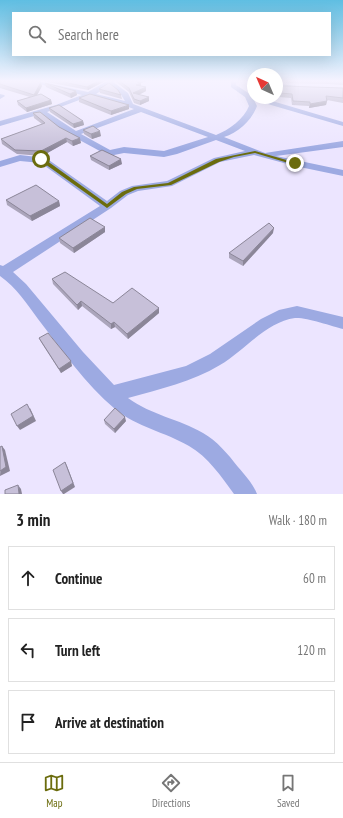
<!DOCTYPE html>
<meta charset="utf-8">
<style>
body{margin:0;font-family:"PT Sans Narrow",sans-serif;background:#f2f2f2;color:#222}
.compass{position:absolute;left:247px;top:68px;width:36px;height:36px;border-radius:50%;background:#fff;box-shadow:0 4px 16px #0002;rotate:316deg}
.stop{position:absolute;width:12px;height:12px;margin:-9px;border:3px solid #6b6c0d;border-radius:50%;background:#fff}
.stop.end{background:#6b6c0d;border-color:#fff;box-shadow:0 1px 4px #0008}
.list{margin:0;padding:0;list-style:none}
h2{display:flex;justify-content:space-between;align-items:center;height:52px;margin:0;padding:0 16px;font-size:17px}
h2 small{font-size:13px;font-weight:400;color:#767676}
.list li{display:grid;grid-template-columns:26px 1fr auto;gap:12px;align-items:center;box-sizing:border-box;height:64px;margin:0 8px 8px;padding:0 8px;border:1px solid #e0e0e0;border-radius:0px}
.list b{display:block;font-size:15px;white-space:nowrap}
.list em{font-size:13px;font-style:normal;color:#767676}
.icon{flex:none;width:22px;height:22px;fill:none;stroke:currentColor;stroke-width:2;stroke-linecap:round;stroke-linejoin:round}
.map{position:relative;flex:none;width:343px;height:494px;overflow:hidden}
.search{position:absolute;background:#fff;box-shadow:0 4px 16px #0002;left:12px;right:12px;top:12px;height:44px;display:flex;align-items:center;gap:10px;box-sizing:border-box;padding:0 14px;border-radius:0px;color:#767676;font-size:15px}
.sheet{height:268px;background:#fff}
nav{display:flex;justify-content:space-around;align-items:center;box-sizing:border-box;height:56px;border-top:1px solid #e0e0e0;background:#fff;font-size:11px;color:#767676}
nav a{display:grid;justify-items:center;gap:2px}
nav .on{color:#6b6c0d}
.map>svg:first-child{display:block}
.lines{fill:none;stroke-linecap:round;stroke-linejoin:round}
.minor{fill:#9daae2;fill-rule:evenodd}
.wall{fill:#aba5bb}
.shaded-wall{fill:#8b8698}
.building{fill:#c7c0d9;stroke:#8b8698}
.route{fill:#6b6c0d}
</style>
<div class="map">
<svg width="343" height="494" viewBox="0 0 343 494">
<rect width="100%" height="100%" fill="#ece5ff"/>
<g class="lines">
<g class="minor">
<path d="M28,81h9l51,11 19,-11h7l-1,1 15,11 5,11 83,31c13,-5 28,-16 33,-29l-4,-9 -14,-10v-6h6l-1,4 17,11v2h9l81,24v4l-89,-26 3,6c-5,14 -19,27 -33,31l41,16 78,-12v6l-67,9 67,14v6l-48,-10 -41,-11 -34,7 -48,24 -34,5 -10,4 -17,13 -98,64 13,12 57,68 31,33 72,-19 24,-12 51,-35 18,-9 18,-4 46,11v12c-11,-3 -38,-12 -48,-11 -29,4 -50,32 -75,47 -28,17 -60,24 -92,33 23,17 51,21 75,35 14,8 25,21 35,34 7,8 15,17 19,27h-23c-13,-18 -26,-37 -45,-48 -24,-14 -52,-19 -74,-37 -30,-25 -53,-59 -77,-90 -11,-15 -22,-32 -38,-43v-11l3,1 97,-60 -59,-43 -21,-2 -20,6v-6l20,-6 26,3 61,43 13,-10 12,-5 35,-5 47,-23 31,-7 -29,-11 -39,14 -13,3 -40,-4 -15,3 -48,-26 -20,-16 -41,12v-5l56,-16 26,-10zM110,85l10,8 5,8 -29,-7zM90,96l27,7 17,6 -58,22 -29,-19zM141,112l67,25 -44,14 -40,-4 -14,3 -29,-16z"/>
<path d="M277,84l21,2 3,2 -3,2 -21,-2z"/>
<path d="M0,94l4,1 1,1 -5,3z"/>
</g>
</g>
<g class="wall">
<path d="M0,81l42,5 -5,9 14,5 1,4 -25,8 -9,-7 -1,-4 13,-4 -30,-9z"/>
<path d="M42,81h63l-17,9z"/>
<path d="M115,81h31l-5,2v3l5,5 -7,4 10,6 -9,4 -6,-2 -5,-11z"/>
<path d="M286,81h57v4l-14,-1 -43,-1z"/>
<path d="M45,83l31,8 1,4 -6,3 -25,-11z"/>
<path d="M343,88v15l-16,-3 -1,5 -17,3v-2l-17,-1 -1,-7 -12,-1 1,-4z"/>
<path d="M99,89l22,6 1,4 -22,-6z"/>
<path d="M79,98l50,11 -18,6 -32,-13z"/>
<path d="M49,108l34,13 1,4 -10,3 -24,-16z"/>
<path d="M33,113l26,14 22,16 -8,3 -6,-4 -25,14 -25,-2 -15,-10 -1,-5 41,-15 -8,-6z"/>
<path d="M83,130l18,6 -9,3 -8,-5z"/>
<path d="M90,156l32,8 -13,6 -18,-10z"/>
<path d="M6,200l53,1 1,5 -28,15 -25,-16z"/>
<path d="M105,227v5l-31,21 -14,-10 -1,-5z"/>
<path d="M273,233l-30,33 -14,-8v-5z"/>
<path d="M52,279l61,24 46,5v5l-31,26 -13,-12 -4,2 -29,-23 -4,4 -25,-26z"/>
<path d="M39,338l33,28 -11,7 -20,-31z"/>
<path d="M104,420l22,1 -11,12 -10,-9z"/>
</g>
<g class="shaded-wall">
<path d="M98,81h7l-17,9 -1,-3z"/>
<path d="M139,81h7l-5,2v3l-5,3 1,-7z"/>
<path d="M41,82l1,4 -7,13 -1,-4z"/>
<path d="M146,87v4l-12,6 -1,-4z"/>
<path d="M76,91l1,4 -6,3 -1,-4z"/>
<path d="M149,97v4l-9,4v-4z"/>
<path d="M51,100l1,4 -25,8 -1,-4z"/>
<path d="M327,101l-1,4 -17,3 1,-4z"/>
<path d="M129,105v4l-18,6v-4z"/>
<path d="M83,121l1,4 -10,3 -1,-4z"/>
<path d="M100,131l1,5 -9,3 -1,-5z"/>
<path d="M66,138l1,4 -25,14 -1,-5z"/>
<path d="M80,138l1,5 -8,3 -1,-5z"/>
<path d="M121,159l1,5 -13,6v-4z"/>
<path d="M59,201l1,5 -28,15 -2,-5z"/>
<path d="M105,227v5l-31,21 -1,-5z"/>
<path d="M274,228l-1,5 -30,33v-5z"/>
<path d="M81,301l1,5 -4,4 -1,-5z"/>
<path d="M159,308v5l-31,26 -1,-5z"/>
<path d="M114,322l1,5 -4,2v-5z"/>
<path d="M71,361l1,5 -11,7 -2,-4z"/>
<path d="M30,408l6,13 -16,9 -3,-4z"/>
<path d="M125,417l1,4 -11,12 -1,-4z"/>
<path d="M2,446l3,4 5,21 -10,5z"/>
<path d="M65,462l2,4 8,21 -11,7h-1l-2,-3z"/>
<path d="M18,485l3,4 1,5h-3z"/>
</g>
<g class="building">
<path d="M0,81h34l7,1 -7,13 -34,-11z"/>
<path d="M59,81h39l-11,6z"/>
<path d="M119,81h20l-2,1 4,1 -5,2 10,2 -13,6 16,4 -9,4 -6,-2 -5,-11z"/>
<path d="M45,83l31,8 -6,3z"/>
<path d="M109,83l9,7 3,5 -22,-6z"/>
<path d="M283,86l60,2v10l-17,-2 1,5 -17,3v-2l-17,-1 -1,-7 -12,-1z"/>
<path d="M41,94l10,6 -25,8 -9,-7z"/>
<path d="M90,94l39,11 -18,6 -32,-13z"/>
<path d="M59,105l24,16 -10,3 -24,-16z"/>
<path d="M40,112l19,15 21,11 -8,3 -6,-3 -25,13 -26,-1 -14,-11 44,-16 -12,-10z"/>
<path d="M93,126l7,5 -9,3 -8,-4z"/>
<path d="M102,150l19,9 -12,7 -19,-10z"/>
<path d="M36,185l23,16 -29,15 -24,-16z"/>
<path d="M90,218l15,9 -32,21 -14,-10z"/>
<path d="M269,223l5,5 -31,33 -14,-8z"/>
<path d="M65,272l48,31 19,-15 27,20 -32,26 -13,-12 -3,2 -30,-23 -4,4 -25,-26z"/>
<path d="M48,333l23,28 -12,8 -20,-31z"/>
<path d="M27,404l6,12 -16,10 -6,-12z"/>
<path d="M115,408l10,9 -11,12 -10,-9z"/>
<path d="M2,446l4,21 -6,4v-24z"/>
<path d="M65,462l8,21 -12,8 -8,-21z"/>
<path d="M18,485l1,9h-14v-4z"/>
</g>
<linearGradient id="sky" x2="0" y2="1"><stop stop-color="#5fbee2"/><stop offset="0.54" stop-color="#f6f3ff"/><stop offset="1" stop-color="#f6f3ff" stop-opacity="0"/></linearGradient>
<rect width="343" height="150" fill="url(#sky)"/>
<path class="route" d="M255,151l42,12 -2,2 -40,-12 -21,4 -15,5 -48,23 -34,4 -11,5 -19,14 -69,-49 5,-1 64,46 15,-12 12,-5 34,-4 48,-24z"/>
</svg>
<svg class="compass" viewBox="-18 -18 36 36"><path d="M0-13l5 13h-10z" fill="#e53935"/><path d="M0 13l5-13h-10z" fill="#767676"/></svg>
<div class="stop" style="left:41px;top:159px"></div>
<div class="stop end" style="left:295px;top:163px"></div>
<div class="search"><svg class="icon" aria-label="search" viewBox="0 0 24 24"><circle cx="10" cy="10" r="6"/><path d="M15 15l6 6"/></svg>Search here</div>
</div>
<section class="sheet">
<h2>3 min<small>Walk · 180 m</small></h2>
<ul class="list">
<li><svg class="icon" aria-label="ahead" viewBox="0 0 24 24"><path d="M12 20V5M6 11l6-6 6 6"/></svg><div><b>Continue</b></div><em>60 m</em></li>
<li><svg class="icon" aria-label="left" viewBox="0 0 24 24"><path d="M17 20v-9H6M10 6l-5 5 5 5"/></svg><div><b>Turn left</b></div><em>120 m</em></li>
<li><svg class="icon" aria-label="arrive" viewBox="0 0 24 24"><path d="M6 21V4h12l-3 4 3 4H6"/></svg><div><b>Arrive at destination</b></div></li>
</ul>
</section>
<nav>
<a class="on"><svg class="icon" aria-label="map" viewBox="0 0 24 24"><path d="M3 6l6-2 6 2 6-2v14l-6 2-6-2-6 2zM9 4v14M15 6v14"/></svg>Map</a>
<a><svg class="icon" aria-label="directions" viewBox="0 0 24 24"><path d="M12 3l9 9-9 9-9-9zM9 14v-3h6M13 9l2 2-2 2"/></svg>Directions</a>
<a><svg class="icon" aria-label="saved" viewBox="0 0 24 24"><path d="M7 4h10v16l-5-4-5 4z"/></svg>Saved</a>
</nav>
